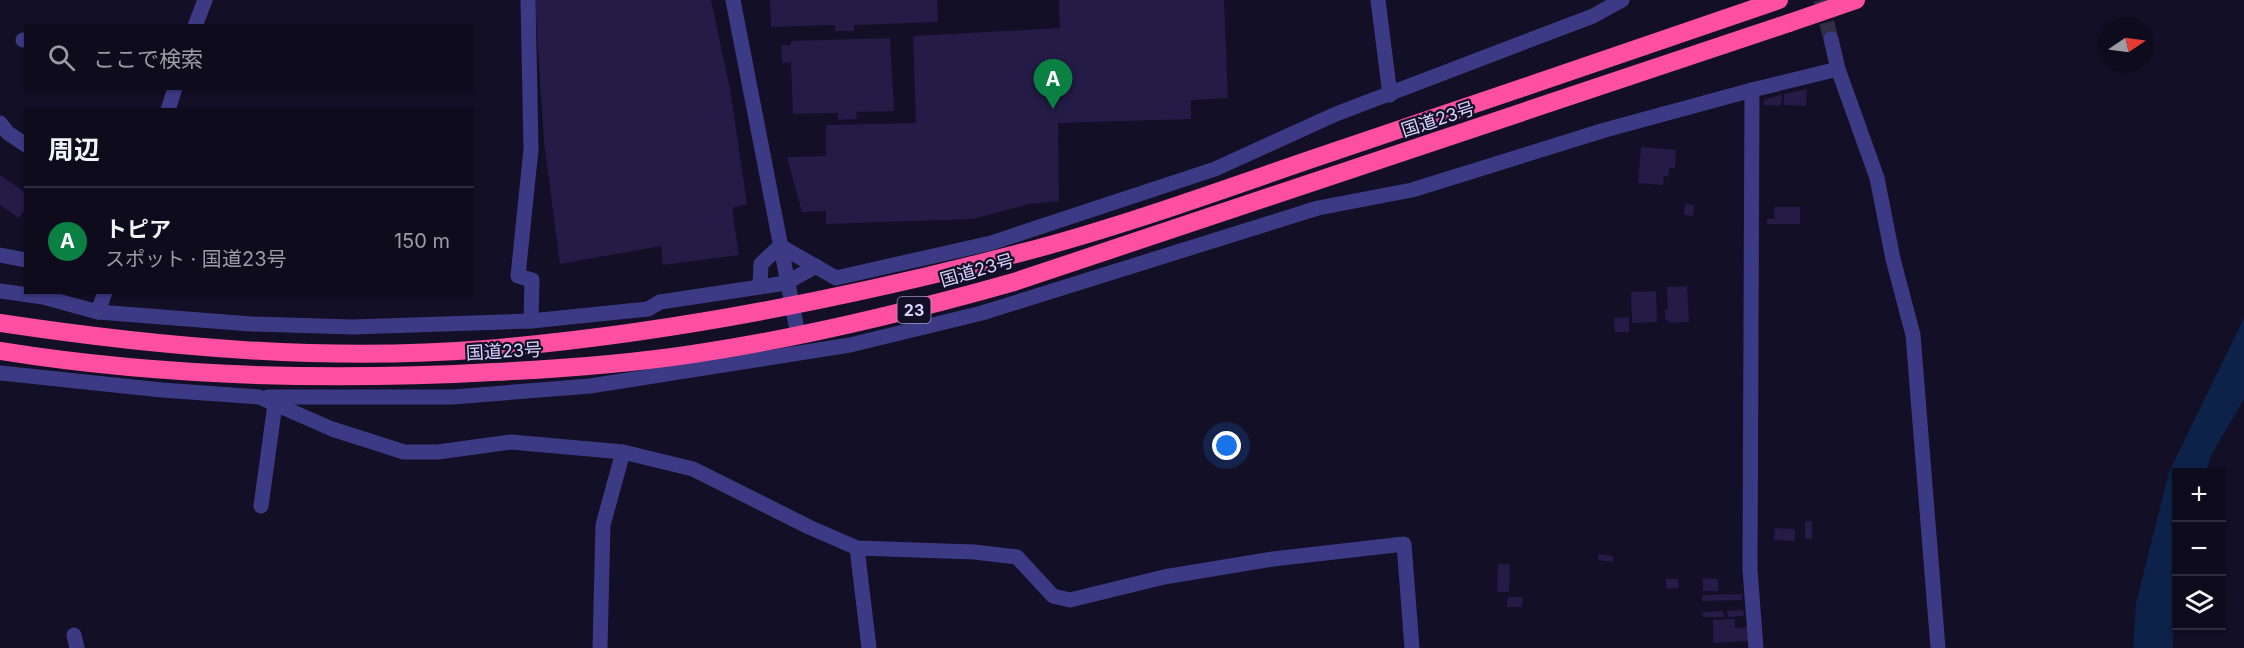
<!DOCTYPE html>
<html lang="ja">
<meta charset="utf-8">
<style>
body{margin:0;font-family:Inter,"Noto Sans JP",sans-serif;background:#1c1929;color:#f1f3f6}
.controls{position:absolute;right:18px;bottom:18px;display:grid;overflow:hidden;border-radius:0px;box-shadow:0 2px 4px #0004}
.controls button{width:54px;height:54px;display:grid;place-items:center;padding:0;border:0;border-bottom:2px solid #2e2b3b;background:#0e0b1c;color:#f1f3f6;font:30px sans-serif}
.compass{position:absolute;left:2100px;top:18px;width:54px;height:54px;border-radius:50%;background:#0e0b1c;box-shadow:0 2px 4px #0004;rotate:77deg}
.you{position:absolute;left:1227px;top:446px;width:21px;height:21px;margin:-15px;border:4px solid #fff;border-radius:50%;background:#1a73e8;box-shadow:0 0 0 9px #1a73e833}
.badge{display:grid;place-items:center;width:39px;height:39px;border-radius:50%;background:#0b8043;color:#fff;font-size:20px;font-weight:700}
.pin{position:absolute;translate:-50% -50px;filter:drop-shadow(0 2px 3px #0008)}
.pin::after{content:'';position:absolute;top:32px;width:21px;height:18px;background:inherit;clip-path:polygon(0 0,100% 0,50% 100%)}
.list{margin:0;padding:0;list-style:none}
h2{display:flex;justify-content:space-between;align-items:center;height:78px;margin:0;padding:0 24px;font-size:26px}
h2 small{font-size:20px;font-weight:400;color:#9b9ba3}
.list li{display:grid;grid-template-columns:39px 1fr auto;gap:18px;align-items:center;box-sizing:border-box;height:108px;padding:0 24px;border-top:2px solid #2e2b3b}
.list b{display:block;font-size:22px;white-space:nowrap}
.list p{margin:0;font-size:20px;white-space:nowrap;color:#9b9ba3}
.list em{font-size:20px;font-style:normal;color:#9b9ba3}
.icon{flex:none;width:33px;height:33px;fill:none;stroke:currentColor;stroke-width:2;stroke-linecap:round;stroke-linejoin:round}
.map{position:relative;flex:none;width:2244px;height:648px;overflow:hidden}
.search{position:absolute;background:#0e0b1c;box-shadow:0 2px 4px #0004;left:24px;top:24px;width:450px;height:66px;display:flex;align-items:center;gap:15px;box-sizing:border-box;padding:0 21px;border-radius:0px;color:#9b9ba3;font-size:22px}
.panel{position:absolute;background:#0e0b1c;box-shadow:0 2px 4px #0004;left:24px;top:108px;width:450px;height:186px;border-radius:0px}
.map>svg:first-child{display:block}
.water{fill:#0c2248}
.building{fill:#241b47}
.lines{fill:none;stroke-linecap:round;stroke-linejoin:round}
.minor-tunnel{stroke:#312d47;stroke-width:15;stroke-dasharray:15 8;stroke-linecap:butt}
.minor{stroke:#3d3a85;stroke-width:15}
.highway{stroke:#ff4fa3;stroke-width:18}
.highway-bridge{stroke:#ff4fa3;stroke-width:18}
.labels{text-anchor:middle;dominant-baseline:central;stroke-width:4.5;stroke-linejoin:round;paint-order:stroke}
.shield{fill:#130f26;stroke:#9e99be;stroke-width:1.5}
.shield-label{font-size:16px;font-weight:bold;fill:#d9d4ff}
.street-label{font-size:18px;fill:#d9d4ff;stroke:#130f26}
</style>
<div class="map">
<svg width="2244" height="648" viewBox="0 0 2244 648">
<rect width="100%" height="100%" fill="#130f26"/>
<path class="water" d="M2244,318v81l-33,56 -5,17h-30v103l-4,14 1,59h-40l3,-44 33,-132z"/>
<g class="building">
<path d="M535,0h176l19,89 17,115 -15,4 7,47 -76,10 -2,-19 -101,18 -16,-122z"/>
<path d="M770,0h167l1,22 -84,3v6h-19v-6l-64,2z"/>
<path d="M1059,0h165l4,98 -37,2v19l-133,4 1,78 -30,3 -56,15 -147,5v-13l-24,1 -15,-55 39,-1v-31l90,-2 -3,-87 147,-8z"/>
<path d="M890,38l4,73 -38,1 1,7 -19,1v-7l-45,1 -2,-52 -9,1 -1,-18h10v-4z"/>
<path d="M1807,89l-1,17 -22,-1v-11z"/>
<path d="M1782,94l-1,12 -17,-1v-5z"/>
<path d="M1641,147l35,3 -1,18h-6l-1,9 -4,-1 -1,9 -25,-2z"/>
<path d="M0,175l26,18v15l-7,10 -19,-13z"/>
<path d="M1685,204l9,1 -1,11 -9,-1z"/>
<path d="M1774,207h26v17h-33v-5h8z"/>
<path d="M1687,286l2,36 -21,1v-3h-3v-10h3l-1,-23z"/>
<path d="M1656,291l1,31 -25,1 -1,-31z"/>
<path d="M1629,317v15h-14l-1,-14z"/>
<rect x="1805" y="521" width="7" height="18"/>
<path d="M1775,528l20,1v12l-21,-1z"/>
<path d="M1598,554l15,2v6l-15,-2z"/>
<path d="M1498,564h12l-1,28h-12z"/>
<path d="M1703,578l15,1v12h-15z"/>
<path d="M1666,579h12l1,9 -13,1z"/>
<path d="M1742,594v6l-40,1v-6z"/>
<path d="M1508,597h15l-1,10h-15z"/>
<path d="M1743,610l1,6 -16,1 -1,-6z"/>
<path d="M1723,611l1,6h-21l-1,-5z"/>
<path d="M1735,619v9l13,-1v14l-35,2v-23z"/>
</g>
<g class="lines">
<path class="minor-tunnel" d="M1821,0l10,39"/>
<g class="minor">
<path d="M528,0l3,149 -13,127 14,4 -1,41"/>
<path d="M733,0l65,335"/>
<path d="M1378,0l12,95"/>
<path d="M195,26l10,-26"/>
<path d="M1831,39l7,30 39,109 16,81 20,76 25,313"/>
<path d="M23,40h3"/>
<path d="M168,110l7,-22"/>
<path d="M0,123l8,10 18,12"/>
<path d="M780,246l56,32 155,-35 224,-74 121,-55 257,-98 29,-16"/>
<path d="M0,255l26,5"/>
<path d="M760,287l1,-23 19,-18"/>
<path d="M0,291l43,6 55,15 153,12 102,3 178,-6 117,-12 12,-7 126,-19 30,-17"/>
<path d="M98,312l7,-20"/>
<path d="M0,373l162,17 97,7 73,32 72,23h34l73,-10 112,10 70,17 116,58 48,21 117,4 43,5 36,39 17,4 94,-23 109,-18 131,-15 8,104"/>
<path d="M268,397h185l137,-11 260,-41 132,-32 336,-105 94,-18 193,-60 147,-40"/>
<path d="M261,506l14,-102"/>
<path d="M857,548l12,100"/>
<path d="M74,635l3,13"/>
<path d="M600,648l3,-123 20,-73"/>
<path d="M1756,648l-6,-78 2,-480 86,-21"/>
</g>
<g class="highway">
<path d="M0,323c159,24 325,39 486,26 181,-15 358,-50 534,-96 97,-25 193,-60 289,-93 157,-53 313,-106 470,-160"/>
<path d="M0,351c162,26 329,30 493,21 66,-3 134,-8 200,-18 108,-16 215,-42 321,-72l775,-259"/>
</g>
<path class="highway-bridge" d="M1789,23l67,-23"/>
</g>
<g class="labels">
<rect class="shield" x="897.5" y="297" width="33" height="26" rx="4.5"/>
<g class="shield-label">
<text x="914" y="310">23</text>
</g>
<g class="street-label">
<text transform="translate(1438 119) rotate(-18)">国道23号</text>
<text transform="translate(977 270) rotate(-16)">国道23号</text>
<text transform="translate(504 351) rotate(-3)">国道23号</text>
</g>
</g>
</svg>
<div class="controls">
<button>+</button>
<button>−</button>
<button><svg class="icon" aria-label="layers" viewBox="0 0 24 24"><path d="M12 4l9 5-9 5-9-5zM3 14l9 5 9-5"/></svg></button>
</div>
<svg class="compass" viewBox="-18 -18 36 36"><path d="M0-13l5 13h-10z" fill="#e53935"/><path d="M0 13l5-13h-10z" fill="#9b9ba3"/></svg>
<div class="you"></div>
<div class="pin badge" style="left:1053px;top:109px">A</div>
<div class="search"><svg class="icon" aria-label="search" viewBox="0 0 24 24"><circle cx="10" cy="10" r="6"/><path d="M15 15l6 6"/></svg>ここで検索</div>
<section class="panel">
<h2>周辺<small></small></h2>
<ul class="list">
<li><span class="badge">A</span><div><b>トピア</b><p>スポット · 国道23号</p></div><em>150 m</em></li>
</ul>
</section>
</div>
